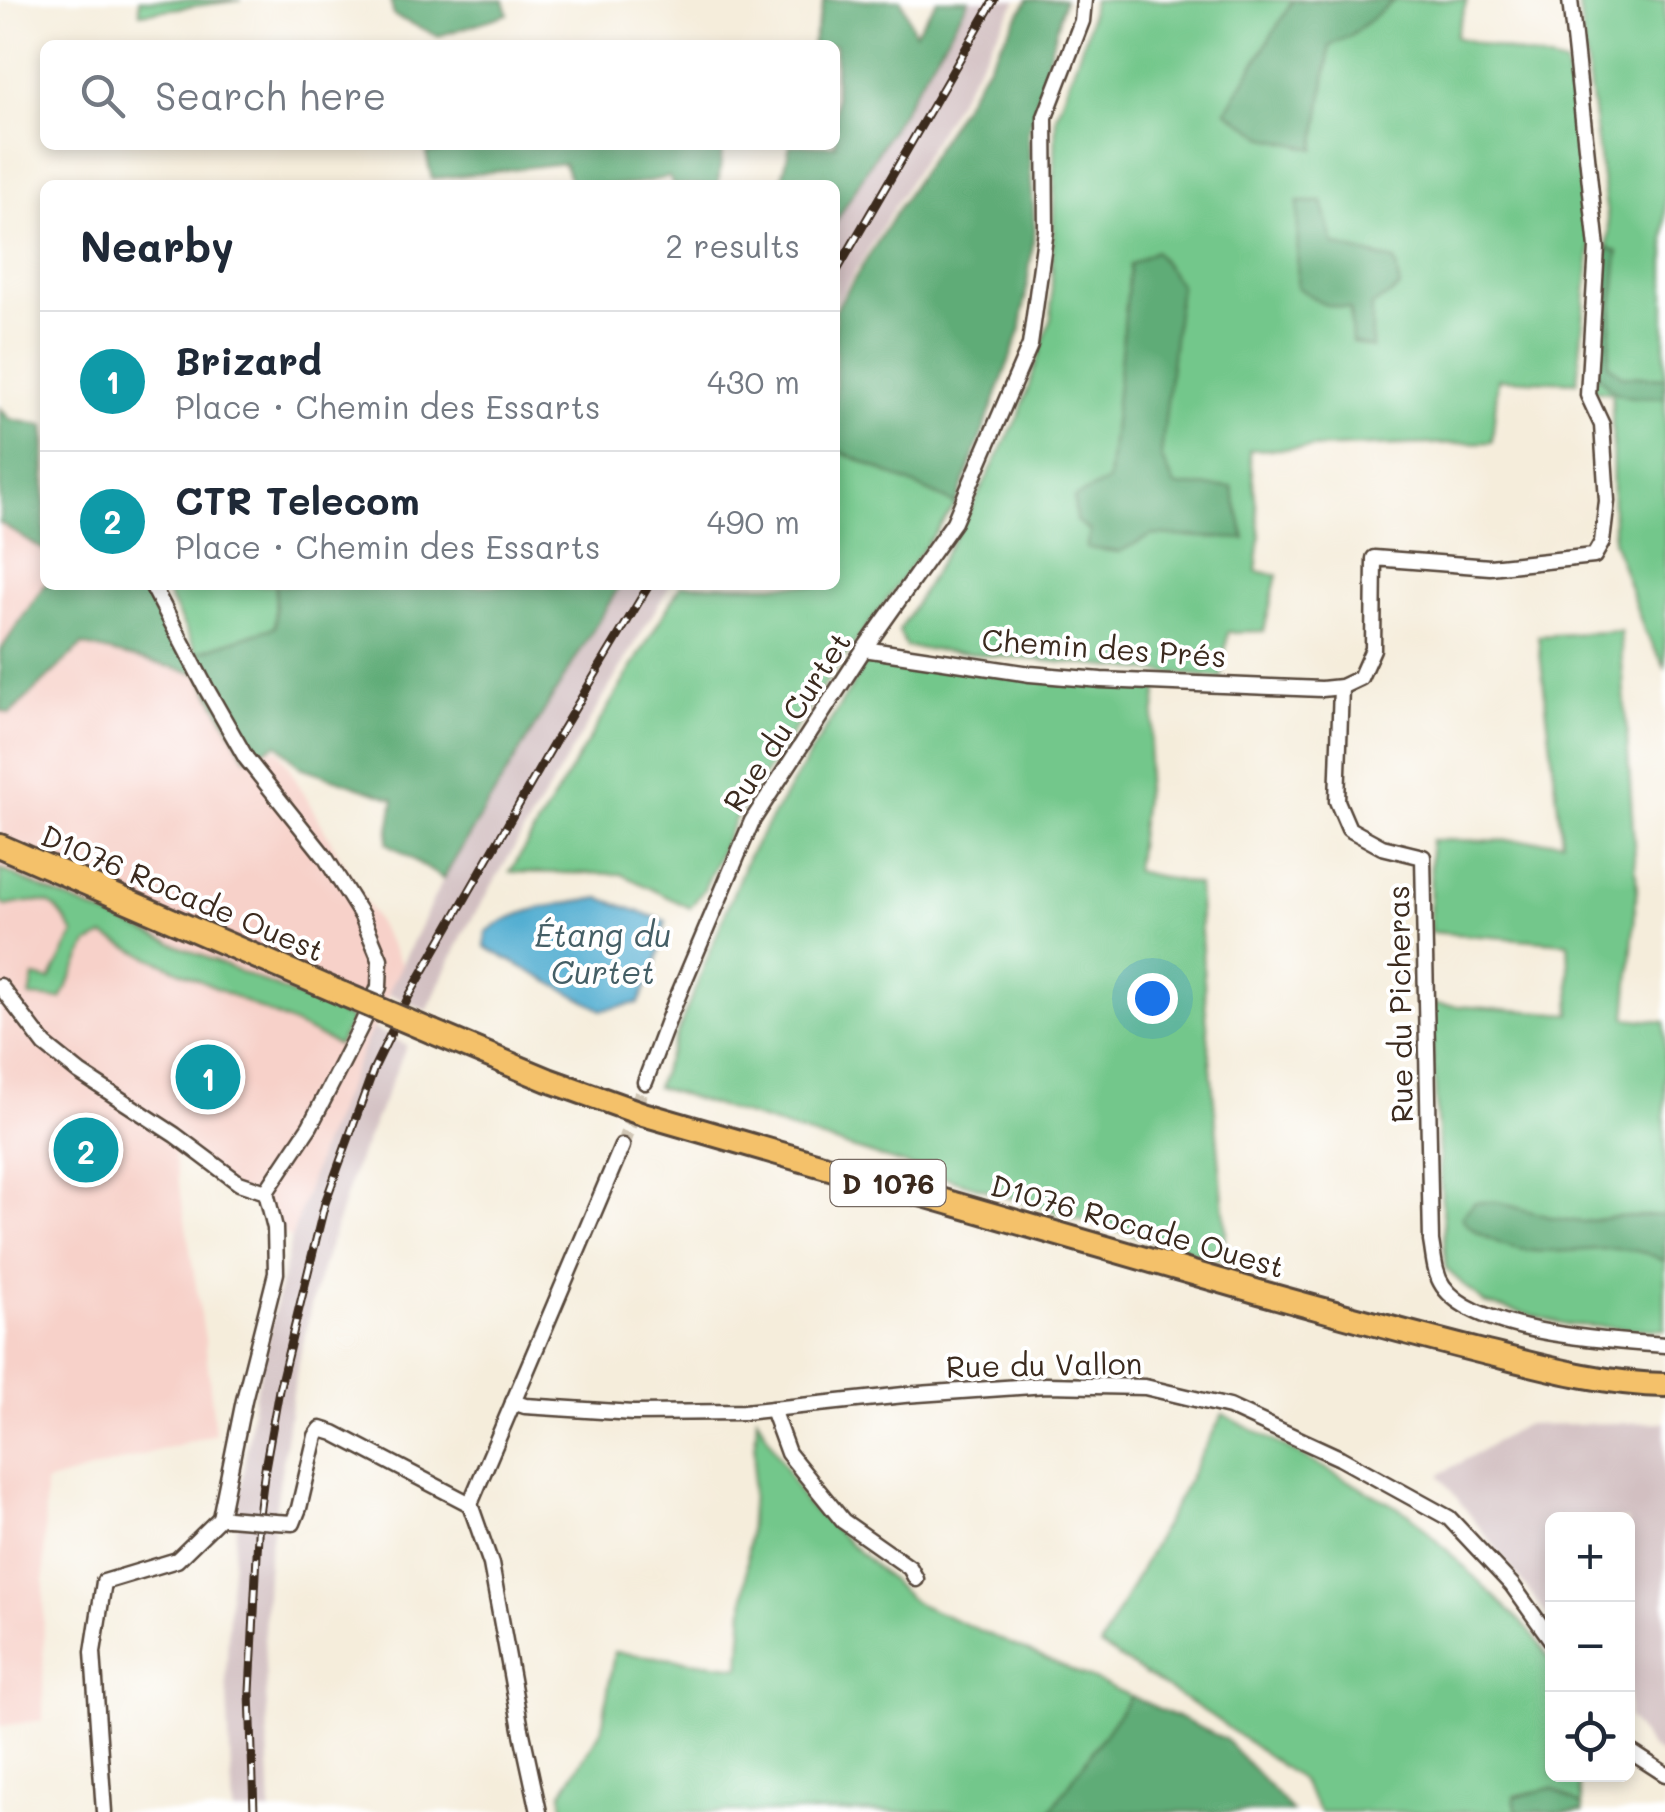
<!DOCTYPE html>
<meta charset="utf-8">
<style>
body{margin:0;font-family:Mali,sans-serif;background:#f6f6f7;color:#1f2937}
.controls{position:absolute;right:30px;bottom:30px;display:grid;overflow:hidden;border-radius:15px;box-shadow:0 5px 15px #0003}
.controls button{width:90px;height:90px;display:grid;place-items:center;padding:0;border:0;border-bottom:2px solid #e0e1e3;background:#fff;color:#1f2937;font:50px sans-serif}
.you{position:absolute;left:1152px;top:998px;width:35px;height:35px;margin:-25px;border:8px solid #fff;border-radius:50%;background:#1a73e8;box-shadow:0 0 0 15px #1a73e833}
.badge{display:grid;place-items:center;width:65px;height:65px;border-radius:50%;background:#b5179e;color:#fff;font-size:32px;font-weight:700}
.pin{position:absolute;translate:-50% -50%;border:5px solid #fff;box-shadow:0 2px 10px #0006}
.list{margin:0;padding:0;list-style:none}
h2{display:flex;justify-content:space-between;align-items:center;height:130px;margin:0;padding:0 40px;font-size:42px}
h2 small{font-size:32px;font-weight:400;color:#747a83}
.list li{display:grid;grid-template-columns:65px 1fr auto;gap:30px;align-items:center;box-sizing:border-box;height:140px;padding:0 40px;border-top:2px solid #e0e1e3}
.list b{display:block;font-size:38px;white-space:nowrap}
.list p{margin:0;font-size:32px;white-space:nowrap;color:#747a83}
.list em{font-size:32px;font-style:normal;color:#747a83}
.icon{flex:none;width:55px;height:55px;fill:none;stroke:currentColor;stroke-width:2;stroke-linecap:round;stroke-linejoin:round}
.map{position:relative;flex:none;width:1665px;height:1812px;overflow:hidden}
.search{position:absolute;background:#fff;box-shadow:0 5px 15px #0003;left:40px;top:40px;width:800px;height:110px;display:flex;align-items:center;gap:25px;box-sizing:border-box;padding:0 35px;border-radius:15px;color:#747a83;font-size:38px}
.panel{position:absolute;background:#fff;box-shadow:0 5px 15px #0003;left:40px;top:180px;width:800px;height:410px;border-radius:15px}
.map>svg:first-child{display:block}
.built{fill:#f7d1c9}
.industrial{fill:#d2bfc1}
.green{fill:#73c78b;stroke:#577854;stroke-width:2.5}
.forest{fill:#5eac77;stroke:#4c6b4a;stroke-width:2.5}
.water{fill:#53aed1;stroke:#476c78;stroke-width:2.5}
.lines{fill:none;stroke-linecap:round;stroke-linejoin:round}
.street-tunnel{stroke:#d0c6b5;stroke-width:14;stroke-dasharray:14 7;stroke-linecap:butt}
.street-casing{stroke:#57473a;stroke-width:19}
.primary-casing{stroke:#57473a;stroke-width:28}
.street{stroke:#fff;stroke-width:14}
.primary{stroke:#f4c16a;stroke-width:22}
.rail-casing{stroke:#3b2a1e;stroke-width:9}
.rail{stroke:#fff;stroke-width:5;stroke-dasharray:15;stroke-linecap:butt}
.street-bridge-casing{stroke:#57473a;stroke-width:19;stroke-linecap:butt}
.primary-bridge-casing{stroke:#57473a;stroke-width:28;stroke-linecap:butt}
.street-bridge{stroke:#fff;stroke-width:14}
.primary-bridge{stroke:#f4c16a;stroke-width:22}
.labels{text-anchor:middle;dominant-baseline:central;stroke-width:8;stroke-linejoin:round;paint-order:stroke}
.shield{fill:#fff;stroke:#766a62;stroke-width:2.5}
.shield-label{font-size:28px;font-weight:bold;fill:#3b2a1e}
.street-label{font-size:30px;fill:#3b2a1e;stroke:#fff}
.water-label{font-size:32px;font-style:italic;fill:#455f66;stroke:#fff}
</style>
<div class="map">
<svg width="1665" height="1812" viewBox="0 0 1665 1812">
<rect width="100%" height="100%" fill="#fff"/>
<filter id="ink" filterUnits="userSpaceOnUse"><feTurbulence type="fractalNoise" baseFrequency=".01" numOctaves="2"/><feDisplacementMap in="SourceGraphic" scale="20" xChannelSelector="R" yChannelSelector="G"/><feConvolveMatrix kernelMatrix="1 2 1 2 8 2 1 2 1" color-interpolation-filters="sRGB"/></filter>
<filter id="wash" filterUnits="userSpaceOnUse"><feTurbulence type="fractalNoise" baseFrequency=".0048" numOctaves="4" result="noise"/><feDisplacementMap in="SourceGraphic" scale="40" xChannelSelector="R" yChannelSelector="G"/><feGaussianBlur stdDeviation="2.25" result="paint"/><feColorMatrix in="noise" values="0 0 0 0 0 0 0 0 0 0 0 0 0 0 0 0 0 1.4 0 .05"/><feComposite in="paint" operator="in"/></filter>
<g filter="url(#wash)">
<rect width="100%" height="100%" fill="#f5eddb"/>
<path class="built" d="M0,519l45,26v40l158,86 52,76 24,3 123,215 -79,177 -32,97 -56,-50 -61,-35 31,185 10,95 -170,49 -2,237 -43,6z"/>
<g class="industrial">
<path d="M964,0h53l-182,306v-86z"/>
<path d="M620,585h50l-207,349 -36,77 -39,-18 55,-114z"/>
<path d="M372,1028l35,17 -54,127 -41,129 -17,79 -27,178 -4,76 7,178h-38l-7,-136 4,-88 9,-89 15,-100 37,-160 32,-97z"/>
<path d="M1665,1422v335l-13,-8 -24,-32v-197h-76v101l-113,-146 85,-50z"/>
</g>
<g class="green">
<path d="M139,0h103l-102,13z"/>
<path d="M1093,0h374l-12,37 110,28 29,150 -17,167 -79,-3 -6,63 -243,8 11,86 -4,35 21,4 -13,56 -36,1 -7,46 -315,-31 -7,-16 67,-113 54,-105 31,-95 5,-202 31,-84z"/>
<path d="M1578,0h87v667l-21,-37 -31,-90 -1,-147 -19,-3 16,-159z"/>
<path d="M835,449l121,55 -140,193 -81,122 -31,70 -14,19 -69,-34 -111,-2 171,-287h154z"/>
<path d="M166,585h110l-1,42 -78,25 -27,-53z"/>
<path d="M1620,631l17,259 -11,128 39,4v308l-96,-5 -85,-22 -38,-34 -16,-265 141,10 -3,-71 -138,-11 1,-92 131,1 -24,-205z"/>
<path d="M867,661l291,25 -23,185 63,14 8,127 20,221 -7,27 -143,-42 -420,-131 91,-229z"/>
<path d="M0,869l48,22 304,128 -14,26 -234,-109 -16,8 -27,55 -31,-2 4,-20 16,3 24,-46c-21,-37 -27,-36 -68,-28l-6,-5z"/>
<path d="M1223,1414l187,100 121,118 21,31v111l30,1 -3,12 3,19 -30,-18 -38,8 3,16h-197l-20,-33 -90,-64 -110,-69z"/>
<path d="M757,1417l48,86 109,99 217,94 -81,116h-487l-1,-20 40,-63 12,-77 126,15z"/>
</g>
<g class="forest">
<path d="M390,0h114l4,14 -69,22 -45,-20z"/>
<path d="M824,0h77l14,33 22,-33h32l-134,223v-38h-54l9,-40h45v-100h-23z"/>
<path d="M1028,0h36l-36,133 7,97 -14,99 -65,175 -121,-55v-139z"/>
<path d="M1293,0h102l-44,35 -21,11 -15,103 -48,-11 -41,-27z"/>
<path d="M491,145h232l-5,40h-45l-4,-8 -37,8h-61l-7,-22 -132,16 -6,-26z"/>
<path d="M1298,202h24l12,43 61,16 5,27 -28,18v42l-20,-6 -2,-33 -27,-5 -26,-17z"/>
<path d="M1607,247l11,5 -10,112 14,12 43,2v20c-34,-1 -50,4 -70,-28z"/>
<path d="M1155,251l25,34 -19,171 14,30 57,1 13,52 -93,-4 -33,17 -33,-4 4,-17 -14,-10 -2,-23 34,-17 22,-216z"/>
<path d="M0,408l10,11 35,7v125l-45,-28z"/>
<path d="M45,584l104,1 40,70 86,-28 1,-42h344l-177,294 -56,-36 7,-44 -94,-32 -22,-23 -32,14 -47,-84 -117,-29 -72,69 -10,-4v-59z"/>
<path d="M1475,1202h23l55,16 29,4 33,-5 50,-2v47c-49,-31 -115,7 -173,-22 -14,-7 -22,-11 -31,-23z"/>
<path d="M1131,1696l94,43 68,73h-243z"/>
<path d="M1552,1788l30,18 1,6h-66l-3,-15z"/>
</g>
<path class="water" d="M600,898l66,23 -10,44 -17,38 -37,7 -117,-63 1,-15c31,-24 76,-28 114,-34z"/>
</g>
<g filter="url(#ink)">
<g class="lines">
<path class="street-tunnel" d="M622,1146l23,-64"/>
<defs>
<g id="street">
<path d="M152,585l54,103 40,70 79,99 37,59 18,43 -1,28 -18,39 -51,100 -44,66"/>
<path d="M864,649l166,25 71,6 221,9 19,-2 19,-9 13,-29 1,-91 116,9 104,-11 8,-14 5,-41 -5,-76 -14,-30 9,-147 -27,-248"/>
<path d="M1341,687l-4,114 12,28 33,18 41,10 8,384c3,16 3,32 12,45 33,48 168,55 222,59"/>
<path d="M0,986l45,59 35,28 95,62 64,48 27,9"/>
<path d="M645,1082l27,-72 80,-189 112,-172 90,-127 76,-177 16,-115 -1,-113 37,-96 2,-21"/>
<path d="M513,1402l12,4 108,7 111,-1 160,-17 142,-10 99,2 84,20 111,51 109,60 63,67 40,56"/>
<path d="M772,1409l16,44 55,68 67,47 6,11"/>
<path d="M470,1504l152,-358"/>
<path d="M470,1504l21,60 30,165 18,83"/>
<path d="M220,1518l24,-118 32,-127 -1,-45 -9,-36"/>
<path d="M275,1522l18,1 6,-15 17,-72 5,-7 13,4 136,71"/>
<path d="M1628,1750l37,24"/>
<path d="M104,1812l-11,-160 11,-70 73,-22 43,-42h8"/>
</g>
<g id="primary">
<path d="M0,846l343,148"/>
<path d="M433,1032l115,48 95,34 616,178c75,21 149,41 224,60 60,15 120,32 182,33"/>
</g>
</defs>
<use href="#street" class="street-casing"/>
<use href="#primary" class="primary-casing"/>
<use href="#street" class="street"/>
<use href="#primary" class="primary"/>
<defs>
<g id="rail">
<path d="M835,274l159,-274"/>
<path d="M254,1812l-4,-120 9,-177 6,-47 14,-78 46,-187 49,-135 35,-72 147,-256 93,-155"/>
</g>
</defs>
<use href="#rail" class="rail-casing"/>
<use href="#rail" class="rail"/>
<defs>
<path id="street-bridge" d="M228,1518l47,4"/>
<path id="primary-bridge" d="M343,994l90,38"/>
</defs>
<use href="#street-bridge" class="street-bridge-casing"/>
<use href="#primary-bridge" class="primary-bridge-casing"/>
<use href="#street-bridge" class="street-bridge"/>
<use href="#primary-bridge" class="primary-bridge"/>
</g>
</g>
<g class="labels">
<rect class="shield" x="830.5" y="1160" width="115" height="46" rx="8"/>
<g class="shield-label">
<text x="888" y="1183">D 1076</text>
</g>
<g class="street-label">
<text transform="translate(1104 647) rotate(4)">Chemin des Prés</text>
<text transform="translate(786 721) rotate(-57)">Rue du Curtet</text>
<text transform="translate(183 892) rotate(23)">D1076 Rocade Ouest</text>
<text transform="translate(1399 1004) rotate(-91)">Rue du Picheras</text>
<text transform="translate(1138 1225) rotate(16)">D1076 Rocade Ouest</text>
<text transform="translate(1044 1364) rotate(-1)">Rue du Vallon</text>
</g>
<g class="water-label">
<text x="603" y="934">Étang du<tspan x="603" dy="37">Curtet</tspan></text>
</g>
</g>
</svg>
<div class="controls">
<button>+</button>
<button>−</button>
<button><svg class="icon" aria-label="locate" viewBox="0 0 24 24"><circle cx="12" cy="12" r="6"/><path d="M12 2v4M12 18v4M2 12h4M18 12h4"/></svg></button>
</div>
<div class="you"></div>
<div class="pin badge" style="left:208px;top:1077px;background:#0f9aa8">1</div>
<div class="pin badge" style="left:86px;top:1150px;background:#0f9aa8">2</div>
<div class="search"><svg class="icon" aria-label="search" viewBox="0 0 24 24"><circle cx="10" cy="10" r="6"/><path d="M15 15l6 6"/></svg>Search here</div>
<section class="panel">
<h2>Nearby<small>2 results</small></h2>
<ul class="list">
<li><span class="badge" style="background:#0f9aa8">1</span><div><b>Brizard</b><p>Place · Chemin des Essarts</p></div><em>430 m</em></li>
<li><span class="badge" style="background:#0f9aa8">2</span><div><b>CTR Telecom</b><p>Place · Chemin des Essarts</p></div><em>490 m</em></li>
</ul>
</section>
</div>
